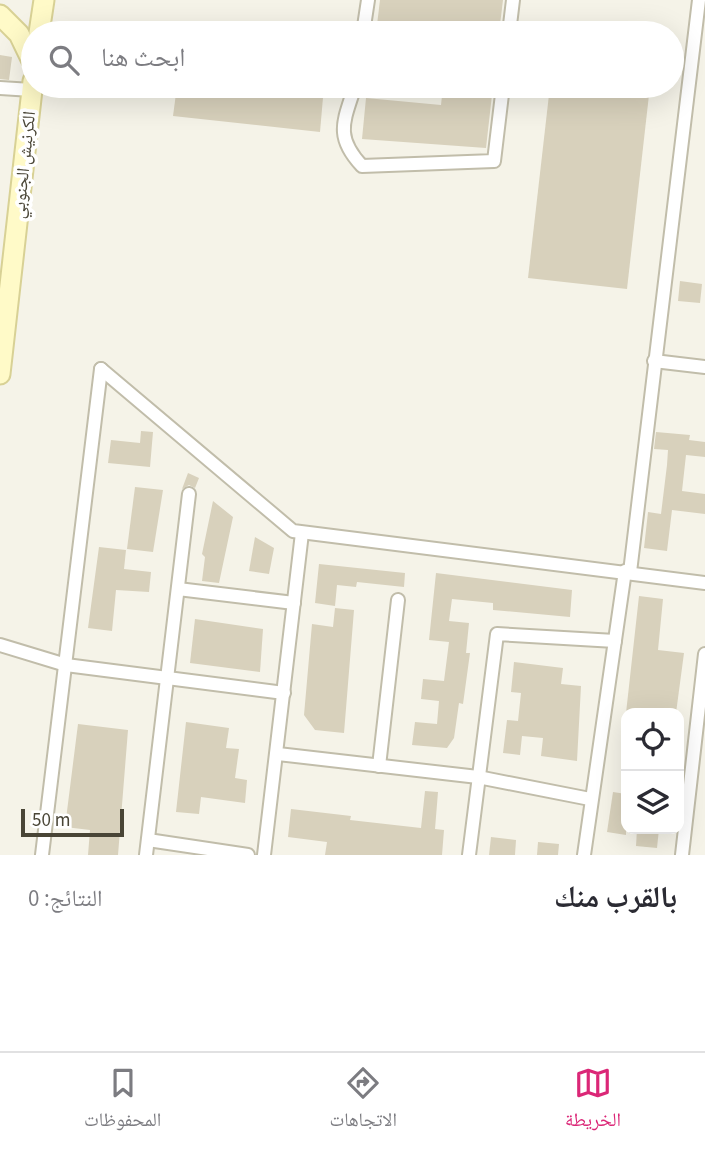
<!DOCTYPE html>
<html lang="ar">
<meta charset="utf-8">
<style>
body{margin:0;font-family:"Source Sans 3","Noto Naskh Arabic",sans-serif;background:#f7f7f7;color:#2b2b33;direction:rtl}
.controls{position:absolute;right:21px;bottom:21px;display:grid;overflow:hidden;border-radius:14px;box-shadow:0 7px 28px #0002}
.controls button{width:63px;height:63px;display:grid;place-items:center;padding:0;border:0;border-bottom:2px solid #e1e1e2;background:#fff;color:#2b2b33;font:35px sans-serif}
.scale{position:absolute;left:21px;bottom:18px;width:103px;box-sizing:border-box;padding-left:7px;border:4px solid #494536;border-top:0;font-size:19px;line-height:24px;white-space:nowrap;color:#494536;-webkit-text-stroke:5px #fff;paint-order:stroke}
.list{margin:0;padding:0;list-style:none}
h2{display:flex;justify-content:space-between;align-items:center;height:91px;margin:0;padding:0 28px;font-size:30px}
h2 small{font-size:23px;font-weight:400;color:#7c7c81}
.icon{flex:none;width:38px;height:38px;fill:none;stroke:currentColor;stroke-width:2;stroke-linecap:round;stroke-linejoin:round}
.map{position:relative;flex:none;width:705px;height:855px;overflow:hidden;direction:ltr}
.search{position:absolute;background:#fff;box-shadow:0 7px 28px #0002;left:21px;right:21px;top:21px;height:77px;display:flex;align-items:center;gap:18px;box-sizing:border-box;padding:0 24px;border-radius:38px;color:#7c7c81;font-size:26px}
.sheet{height:196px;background:#fff}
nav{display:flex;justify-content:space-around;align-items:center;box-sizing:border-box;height:98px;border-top:2px solid #e1e1e2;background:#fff;font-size:19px;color:#7c7c81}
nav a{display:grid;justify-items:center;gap:4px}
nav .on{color:#db2777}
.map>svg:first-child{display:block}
.building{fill:#d8d1bc}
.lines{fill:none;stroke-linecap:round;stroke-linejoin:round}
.minor-casing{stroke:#c1bdaa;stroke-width:16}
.secondary-casing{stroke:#d8d195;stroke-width:23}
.minor{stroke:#fff;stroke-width:12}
.secondary{stroke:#fffac8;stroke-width:19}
.labels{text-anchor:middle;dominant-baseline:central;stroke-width:7;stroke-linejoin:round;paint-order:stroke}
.street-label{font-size:18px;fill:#494536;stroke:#fff}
</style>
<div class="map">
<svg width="705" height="855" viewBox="0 0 705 855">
<rect width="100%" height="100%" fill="#f5f3e8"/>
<g class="building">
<path d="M380,0h123l-4,33h-123z"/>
<path d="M0,55l12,2 -3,23 -9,-1z"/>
<path d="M177,86h147l-4,46 -147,-16z"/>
<path d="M443,86h50l-7,62 -124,-9 4,-41 75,7z"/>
<path d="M550,86h100l-23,203 -99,-11z"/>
<path d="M680,281l22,3 -2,19 -22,-2z"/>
<path d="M141,431l12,1 -3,35 -42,-4 3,-23 29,3z"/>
<path d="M656,432l34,3 -1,5 16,2v15l-19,-2 -4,36 23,3v20l-33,-4 -5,41 -23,-3 4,-36 13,2 6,-49 1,-15 -14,-1z"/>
<path d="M188,473l11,5 -4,10 -6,-3 -7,4z"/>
<path d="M135,487l28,3 -10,62 -26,-3z"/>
<path d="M213,501l20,16 -14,66 -17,-2 3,-24 -3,-3z"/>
<path d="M255,537l19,11 -5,26 -20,-3z"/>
<path d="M99,547l27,3 -2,19 27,3 -2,20 -33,-2 -4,41 -24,-3z"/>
<path d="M319,564l86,9 -1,14 -47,-5 -1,5 -19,-2 -2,21 -20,-3z"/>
<path d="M436,573l136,17 -2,27 -77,-7v-7l-41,-4 -3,22 20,2 -3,30h4l-7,51 -4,-1 -5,35 -7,10 -35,-3 3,-23 22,2 2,-23 -18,-2 2,-20 21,2 5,-39 -20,-2z"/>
<path d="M639,596l24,3 -5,51 26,3 -8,60h-50z"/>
<path d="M335,608l19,2 -10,123 -29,-3 -11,-15 8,-91 21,3z"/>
<path d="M195,619l68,10 -3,43 -70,-9z"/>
<path d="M514,662l49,6 -2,16 20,2 -4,75 -36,-5 2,-18 -21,-2 -2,19 -17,-2 4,-33 11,1 3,-28 -10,-1z"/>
<path d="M186,722l43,6 -3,20 13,1 -4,29 12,2 -2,23 -44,-6 -2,17 -23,-2z"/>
<path d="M78,724l50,6 -10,125h-30l2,-25 -25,-3z"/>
<path d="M425,791l13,1 -3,37 9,1 -2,25h-117l2,-13 -39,-5 3,-28 60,7 -1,4 71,8z"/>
<path d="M613,792l13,2v41l-19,-3z"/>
<path d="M637,829h22l-2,19 -21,-2z"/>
<path d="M491,837l25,3 -1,15h-26z"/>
<path d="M538,842l21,2 -1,11h-21z"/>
</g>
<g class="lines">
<defs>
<g id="minor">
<path d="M363,33l5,-33"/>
<path d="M509,33l4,-33"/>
<path d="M355,86c-11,35 -21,50 7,80l132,-5 9,-75"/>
<path d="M0,88l32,2"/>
<path d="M654,361l51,6"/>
<path d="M101,369l192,162 412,52"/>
<path d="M630,572l69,-572"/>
<path d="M178,589l116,14"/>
<path d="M0,645l66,20 218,28"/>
<path d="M278,754l200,23 112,22"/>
<path d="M379,766l19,-166"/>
<path d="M148,840l100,15"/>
<path d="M42,855l59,-486"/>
<path d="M146,855l43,-361"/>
<path d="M264,855l38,-322"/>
<path d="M469,855l28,-221 118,7"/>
<path d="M584,855l41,-284"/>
<path d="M682,855l23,-201"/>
</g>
<g id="secondary">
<path d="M0,15l19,19 14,29"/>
<path d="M39,33l5,-33"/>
<path d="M0,374l33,-293"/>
</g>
</defs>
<use href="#minor" class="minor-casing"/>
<use href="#secondary" class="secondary-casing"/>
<use href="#minor" class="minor"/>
<use href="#secondary" class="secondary"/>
</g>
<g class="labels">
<g class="street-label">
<text transform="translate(24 165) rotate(-84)">الكرنيش الجنوبي</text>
</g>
</g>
</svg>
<div class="controls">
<button><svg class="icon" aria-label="locate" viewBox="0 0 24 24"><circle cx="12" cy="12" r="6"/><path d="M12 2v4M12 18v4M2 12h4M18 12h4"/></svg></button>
<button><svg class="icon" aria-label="layers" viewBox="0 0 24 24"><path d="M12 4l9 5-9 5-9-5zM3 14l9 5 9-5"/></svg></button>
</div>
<div class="scale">50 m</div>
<div class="search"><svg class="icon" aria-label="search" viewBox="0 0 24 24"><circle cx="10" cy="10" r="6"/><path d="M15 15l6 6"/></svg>ابحث هنا</div>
</div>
<section class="sheet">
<h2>بالقرب منك<small>النتائج: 0</small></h2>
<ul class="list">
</ul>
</section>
<nav>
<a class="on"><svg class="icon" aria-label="map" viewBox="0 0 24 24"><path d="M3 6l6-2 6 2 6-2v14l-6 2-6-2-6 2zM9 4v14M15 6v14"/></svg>الخريطة</a>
<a><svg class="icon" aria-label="directions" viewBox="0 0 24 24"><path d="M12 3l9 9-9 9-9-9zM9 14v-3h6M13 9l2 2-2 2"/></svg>الاتجاهات</a>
<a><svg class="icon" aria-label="saved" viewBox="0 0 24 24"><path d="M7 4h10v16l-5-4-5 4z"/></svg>المحفوظات</a>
</nav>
